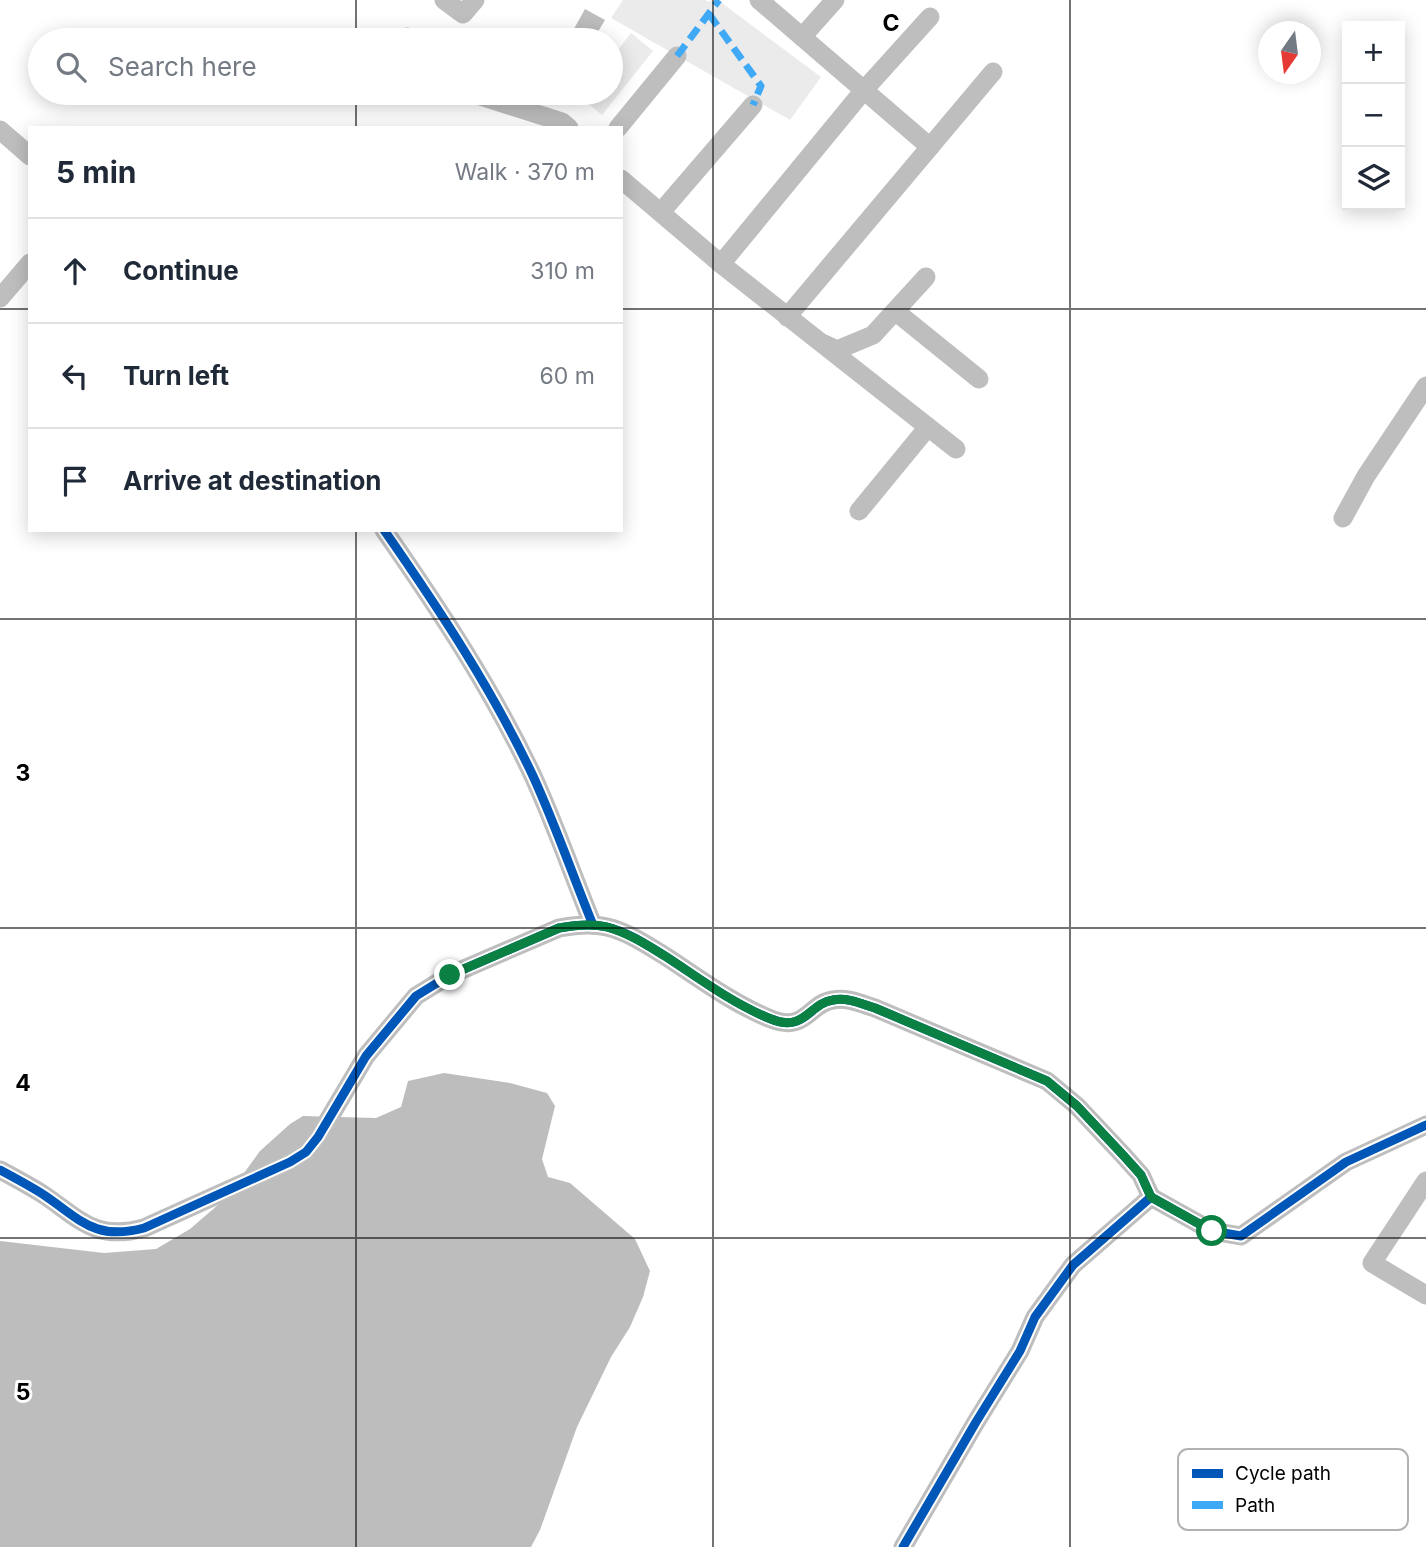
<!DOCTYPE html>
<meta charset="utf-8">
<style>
body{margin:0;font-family:Inter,sans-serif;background:#f6f6f7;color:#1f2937}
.controls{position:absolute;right:21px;top:21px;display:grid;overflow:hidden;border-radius:0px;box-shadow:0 4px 18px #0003}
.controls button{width:63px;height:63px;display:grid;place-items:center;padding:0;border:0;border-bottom:2px solid #e0e1e3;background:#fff;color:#1f2937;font:35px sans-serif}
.compass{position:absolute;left:1258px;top:21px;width:63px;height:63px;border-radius:50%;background:#fff;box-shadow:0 4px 18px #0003;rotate:194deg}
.stop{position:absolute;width:21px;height:21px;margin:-16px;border:5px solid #0b8043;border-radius:50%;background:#fff}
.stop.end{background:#0b8043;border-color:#fff;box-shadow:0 2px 7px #0008}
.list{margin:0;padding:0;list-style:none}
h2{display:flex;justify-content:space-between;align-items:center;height:91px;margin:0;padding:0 28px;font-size:30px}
h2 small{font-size:23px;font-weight:400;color:#747a83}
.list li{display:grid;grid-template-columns:46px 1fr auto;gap:21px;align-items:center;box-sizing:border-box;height:105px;padding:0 28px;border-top:2px solid #e0e1e3}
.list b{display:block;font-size:26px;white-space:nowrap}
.list em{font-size:23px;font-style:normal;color:#747a83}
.icon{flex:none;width:38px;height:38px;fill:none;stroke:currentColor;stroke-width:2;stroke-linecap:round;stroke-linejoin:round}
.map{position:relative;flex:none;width:1426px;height:1547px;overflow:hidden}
.search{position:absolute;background:#fff;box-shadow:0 4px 18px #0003;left:28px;top:28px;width:595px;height:77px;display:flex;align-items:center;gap:18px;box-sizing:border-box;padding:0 24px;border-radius:38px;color:#747a83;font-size:26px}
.panel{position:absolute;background:#fff;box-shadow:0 4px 18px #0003;left:28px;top:126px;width:595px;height:406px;border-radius:0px}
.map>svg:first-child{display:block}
.green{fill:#ebebeb}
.water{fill:#bdbdbd}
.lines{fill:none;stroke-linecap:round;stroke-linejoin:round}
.minor{stroke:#bebebe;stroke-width:19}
.quiet{stroke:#3fa9f5;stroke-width:7;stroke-dasharray:14 7;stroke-linecap:butt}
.cycleway-casing{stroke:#fff;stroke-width:13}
.cycleway{stroke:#0057b8;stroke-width:9}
.route{stroke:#0b8043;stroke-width:9}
.grid{fill:none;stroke:#000;stroke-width:2;stroke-opacity:0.55}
.key{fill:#fff;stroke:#b2b2b2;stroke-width:2}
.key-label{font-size:19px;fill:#000}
.grid-label{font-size:23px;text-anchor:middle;font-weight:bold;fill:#000;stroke:#fff;stroke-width:6;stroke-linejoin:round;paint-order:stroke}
</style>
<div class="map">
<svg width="1426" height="1547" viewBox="0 0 1426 1547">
<rect width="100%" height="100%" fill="#fff"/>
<g class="green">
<path d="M623,0h82l4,2 3,-2h6l103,77 -31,43 -179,-102z"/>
<path d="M631,33l22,18 -51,64 -22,-18 3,-4h28v-34z"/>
</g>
<g class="water">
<path d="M585,9l20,11 -12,20h-15l-8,-4z"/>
<path d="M444,1073l66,10 37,10 8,13 -13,53 6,18 22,6 65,56 15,32 -7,26 -13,30 -19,30 -34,70 -37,103 -9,17h-531v-306l104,12 52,-4 34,-20 36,-31 34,-47 30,-27 13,-8 73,2 25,-11 7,-26z"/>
</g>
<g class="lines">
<g class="minor">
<path d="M444,0l19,14 12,-14"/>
<path d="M759,0l171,147"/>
<path d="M407,37l1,3"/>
<path d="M802,37l33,-37"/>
<path d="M471,93l91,29 7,6"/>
<path d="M618,128l59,-72"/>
<path d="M0,130l30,26"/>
<path d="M621,179l100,85 235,185"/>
<path d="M661,212l92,-107"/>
<path d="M721,264l143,-174 66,-73"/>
<path d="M0,298l30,-35"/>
<path d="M895,311l84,68"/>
<path d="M787,317l206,-245"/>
<path d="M824,344l13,6 36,-15 53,-58"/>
<path d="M859,511l69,-84"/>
<path d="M1343,518l23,-42 60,-90"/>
<path d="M384,530c55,79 108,159 149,246 22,48 40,100 60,149"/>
<path d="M0,1170c15,8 30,16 44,25 37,25 51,46 100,33l146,-66 16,-10 12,-15 48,-81 50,-60 34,-21 109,-47c16,-3 32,-5 48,-1 21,5 40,18 58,29 34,22 68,48 106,63 35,14 38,-16 62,-19 14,-3 29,4 42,8l172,73 30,25 46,49 18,20 10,22"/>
<path d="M1426,1181l-54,82 54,32"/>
<path d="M903,1547l73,-125 44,-71 15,-34 38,-52 78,-68 61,34 29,5 105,-74 80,-37"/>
</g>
<g class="quiet">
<path d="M709,14l52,72 -8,19"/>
<path d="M677,56l42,-56"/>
</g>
<defs>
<g id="cycleway">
<path d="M384,530c55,79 108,159 149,246 22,48 40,100 60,149"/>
<path d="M0,1170c15,8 30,16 44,25 37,25 51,46 100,33l146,-66 16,-10 12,-15 48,-81 50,-60 34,-21 109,-47c16,-3 32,-5 48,-1 21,5 40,18 58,29 34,22 68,48 106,63 35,14 38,-16 62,-19 14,-3 29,4 42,8l172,73 30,25 46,49 18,20 10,22"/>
<path d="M903,1547l73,-125 44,-71 15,-34 38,-52 78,-68 61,34 29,5 105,-74 80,-37"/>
</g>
</defs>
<use href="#cycleway" class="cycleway-casing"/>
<use href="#cycleway" class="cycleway"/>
</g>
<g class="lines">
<path class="route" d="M450,975l109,-47c16,-3 32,-5 48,-1 21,6 40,18 58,29 34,22 68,48 106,63 34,14 38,-16 62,-19 14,-3 29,4 42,8l172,73 30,25 46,49 18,20 10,22 61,34"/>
</g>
<path class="grid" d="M356,0v40M713,0v1547M1070,0v1547M356,93v35M0,309h30M621,309h805M356,530v1017M0,619h1426M0,928h1426M0,1238h1426"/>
<rect x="1178" y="1449" width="230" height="81" rx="10" class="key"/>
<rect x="1192" y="1469" width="31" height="9" fill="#0057b8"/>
<rect x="1192" y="1501" width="31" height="8" fill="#3fa9f5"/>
<g class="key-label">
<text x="1235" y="1480">Cycle path</text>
<text x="1235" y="1512">Path</text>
</g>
<g class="grid-label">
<text x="891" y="31">C</text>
<text x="23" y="781">3</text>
<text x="23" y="1091">4</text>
<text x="23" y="1400">5</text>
</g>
</svg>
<div class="controls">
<button>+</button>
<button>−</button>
<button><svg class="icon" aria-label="layers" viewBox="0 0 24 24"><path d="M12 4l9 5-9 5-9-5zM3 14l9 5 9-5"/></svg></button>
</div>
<svg class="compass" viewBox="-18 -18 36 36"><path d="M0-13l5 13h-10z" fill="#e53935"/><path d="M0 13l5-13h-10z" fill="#747a83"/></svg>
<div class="stop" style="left:1212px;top:1231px"></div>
<div class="stop end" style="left:450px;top:975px"></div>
<div class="search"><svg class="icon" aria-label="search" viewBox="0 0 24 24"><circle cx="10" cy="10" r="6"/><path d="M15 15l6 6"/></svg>Search here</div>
<section class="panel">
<h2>5 min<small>Walk · 370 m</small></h2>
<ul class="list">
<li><svg class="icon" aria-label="ahead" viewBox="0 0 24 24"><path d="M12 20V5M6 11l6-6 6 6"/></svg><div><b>Continue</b></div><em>310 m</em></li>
<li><svg class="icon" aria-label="left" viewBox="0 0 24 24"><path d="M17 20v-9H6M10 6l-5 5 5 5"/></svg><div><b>Turn left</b></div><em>60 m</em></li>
<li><svg class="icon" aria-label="arrive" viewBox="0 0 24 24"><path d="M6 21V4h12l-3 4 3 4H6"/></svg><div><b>Arrive at destination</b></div></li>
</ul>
</section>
</div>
